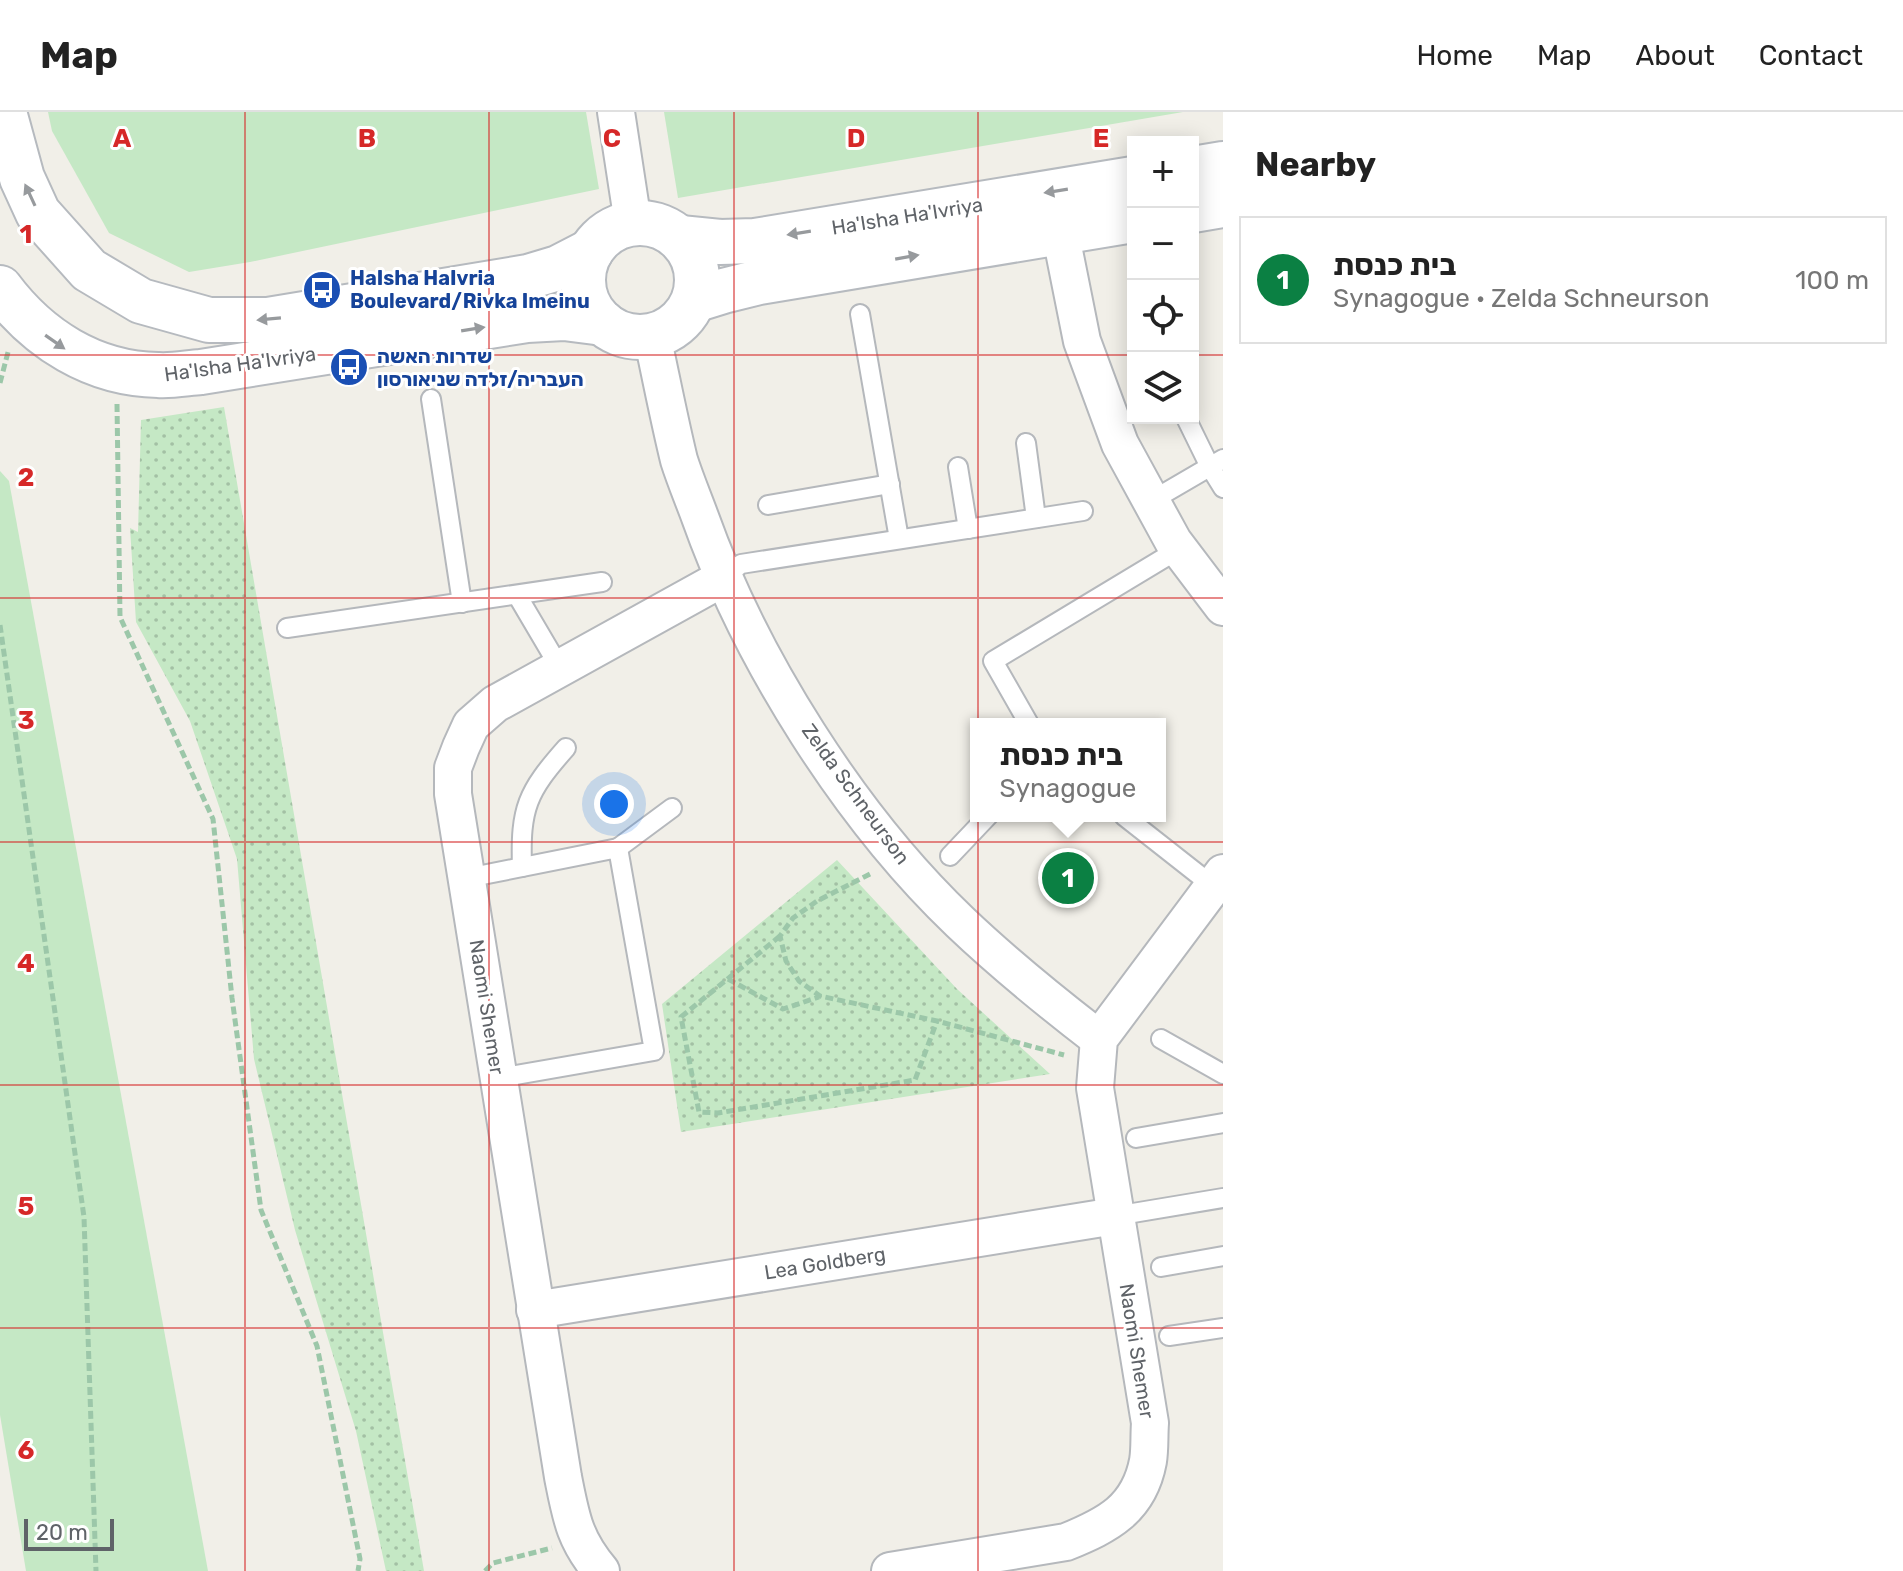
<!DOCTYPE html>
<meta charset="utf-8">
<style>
body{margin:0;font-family:Rubik,"Noto Sans Hebrew",sans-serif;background:#f2f2f2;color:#222}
.controls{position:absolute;right:24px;top:24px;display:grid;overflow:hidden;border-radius:0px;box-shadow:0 4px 20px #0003}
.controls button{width:72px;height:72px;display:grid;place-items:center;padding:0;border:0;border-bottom:2px solid #e0e0e0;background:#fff;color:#222;font:40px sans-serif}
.scale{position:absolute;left:24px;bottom:20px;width:90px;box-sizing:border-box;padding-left:8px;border:4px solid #5f6368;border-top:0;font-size:22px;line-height:28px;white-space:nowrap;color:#5f6368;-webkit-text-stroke:6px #fff;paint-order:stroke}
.you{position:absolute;left:614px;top:692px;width:28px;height:28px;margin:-20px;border:6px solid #fff;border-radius:50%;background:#1a73e8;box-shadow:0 0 0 12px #1a73e833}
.badge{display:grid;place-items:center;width:52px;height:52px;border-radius:50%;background:#0b8043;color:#fff;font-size:26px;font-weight:700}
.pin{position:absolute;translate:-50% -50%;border:4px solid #fff;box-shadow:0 2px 8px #0006}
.popup{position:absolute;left:970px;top:606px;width:196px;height:104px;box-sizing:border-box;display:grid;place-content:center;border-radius:0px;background:#fff;filter:drop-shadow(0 2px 6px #0005);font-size:26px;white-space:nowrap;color:#767676}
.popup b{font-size:30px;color:#222}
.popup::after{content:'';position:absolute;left:50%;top:100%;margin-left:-16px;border:16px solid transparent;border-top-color:#fff}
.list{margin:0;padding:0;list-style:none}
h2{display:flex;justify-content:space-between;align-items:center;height:104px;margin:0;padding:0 32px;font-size:34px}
h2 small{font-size:26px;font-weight:400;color:#767676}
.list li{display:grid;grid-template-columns:52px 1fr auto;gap:24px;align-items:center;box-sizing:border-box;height:128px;margin:0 16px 16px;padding:0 16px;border:2px solid #e0e0e0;border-radius:0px}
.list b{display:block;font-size:30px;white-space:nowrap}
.list p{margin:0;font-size:26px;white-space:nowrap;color:#767676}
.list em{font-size:26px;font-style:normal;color:#767676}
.icon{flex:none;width:44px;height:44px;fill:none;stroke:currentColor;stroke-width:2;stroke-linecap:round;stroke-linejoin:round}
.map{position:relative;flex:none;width:1223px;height:1459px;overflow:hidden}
header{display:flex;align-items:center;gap:48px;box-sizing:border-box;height:112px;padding:0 40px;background:#fff;border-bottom:2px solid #e0e0e0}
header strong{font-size:38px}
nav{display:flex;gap:44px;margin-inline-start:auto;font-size:28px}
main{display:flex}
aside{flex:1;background:#fff}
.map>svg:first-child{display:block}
.grass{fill:#c5e8c5}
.park{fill:url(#park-dots)}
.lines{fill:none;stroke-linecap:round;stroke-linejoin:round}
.lane-casing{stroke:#b5b8bc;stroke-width:22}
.street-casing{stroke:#b5b8bc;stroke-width:40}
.secondary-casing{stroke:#b6babf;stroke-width:48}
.path{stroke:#9cc7a9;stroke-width:5;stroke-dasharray:8 4;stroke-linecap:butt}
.lane{stroke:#fff;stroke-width:18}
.street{stroke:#fff;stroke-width:36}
.secondary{stroke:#fff;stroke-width:44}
.oneway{fill:#979a9d}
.grid{fill:none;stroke:#d62828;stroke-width:2;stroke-opacity:0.55}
.labels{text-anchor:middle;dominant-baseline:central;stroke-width:6;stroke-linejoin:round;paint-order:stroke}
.street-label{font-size:20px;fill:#5f6368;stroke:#fff}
.transit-label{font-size:20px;font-weight:bold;fill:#164399;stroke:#fff;text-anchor:start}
.grid-label{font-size:26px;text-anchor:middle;font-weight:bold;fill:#d62828;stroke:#fff;stroke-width:6;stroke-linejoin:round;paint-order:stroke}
</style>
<header>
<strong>Map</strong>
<nav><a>Home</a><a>Map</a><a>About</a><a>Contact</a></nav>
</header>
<main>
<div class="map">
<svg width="1223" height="1459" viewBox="0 0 1223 1459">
<defs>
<pattern id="park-dots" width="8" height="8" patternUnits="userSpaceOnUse" patternTransform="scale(2)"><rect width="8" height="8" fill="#c5e8c5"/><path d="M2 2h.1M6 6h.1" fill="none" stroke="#a3c0a4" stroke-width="1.8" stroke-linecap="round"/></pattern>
</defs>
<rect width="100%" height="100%" fill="#f1efe8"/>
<g class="grass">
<path d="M48,0h538l13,77 -349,73 -61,10 -80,-39 -57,-102z"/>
<path d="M664,0h519l-505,86z"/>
<path d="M0,359l9,10 199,1090h-182l-26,-156z"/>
</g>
<g class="park">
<path d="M224,295l200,1164h-38l-30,-140 -61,-201 -41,-171 -17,-200 -47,-138 -54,-99 -6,-94 8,4 3,-112z"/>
<path d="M837,748l120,129 93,85 -369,58 -19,-128z"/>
</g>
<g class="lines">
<defs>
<g id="lane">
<path d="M860,202l39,225"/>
<path d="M431,287l31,204"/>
<path d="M1186,306l24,49 13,21"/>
<path d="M1026,331l10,75"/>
<path d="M958,355l10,62"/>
<path d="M1151,389l72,-42"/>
<path d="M768,393l122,-21"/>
<path d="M723,466l18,-14 342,-53"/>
<path d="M517,483l43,73"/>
<path d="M287,516l315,-46"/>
<path d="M1029,612l-36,-63 186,-112"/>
<path d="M1124,704l89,70"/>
<path d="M618,736l54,-40"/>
<path d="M950,744l38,-40"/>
<path d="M522,755c-2,-59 5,-75 44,-119"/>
<path d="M467,766l151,-30 36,203 -155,27"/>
<path d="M1161,927l62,35"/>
<path d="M1136,1026l87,-15"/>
<path d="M1115,1104l108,-18"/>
<path d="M1161,1155l62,-11"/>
<path d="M1169,1224l54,-8"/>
</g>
<g id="street">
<path d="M616,0l17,111"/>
<path d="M1060,119l22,110 38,103 53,97 50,66"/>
<path d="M652,224c9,41 17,83 27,124 6,19 14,38 21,57 51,143 150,300 260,405 44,42 91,80 139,117"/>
<path d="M535,1198l580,-94"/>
<path d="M601,1459c-27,-32 -30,-54 -38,-94l-110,-683v-26l8,-21 10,-22 24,-21 228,-126"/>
<path d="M890,1459l176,-29c42,-17 73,-33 82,-81 2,-12 1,-25 2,-38l-55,-335 4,-49 124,-166"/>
</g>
<g id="secondary">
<path d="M4,0l18,66 16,35 51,57 52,31 68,19h59l260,-43 30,-9 33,-17"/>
<path d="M1193,57l30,-5"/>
<path d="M1193,98l30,-5"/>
<circle cx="640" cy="168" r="57"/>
<path d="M680,126l40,4 35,-1 378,-62"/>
<path d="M0,176c38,51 93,86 158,87 14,1 29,-2 43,-3l326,-52 37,-2 39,5"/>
<path d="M694,188l29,-9 36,-9 374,-62"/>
</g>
</defs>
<use href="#lane" class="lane-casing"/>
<use href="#street" class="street-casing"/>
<use href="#secondary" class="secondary-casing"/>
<g class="path">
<path d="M0,271l8,-31"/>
<path d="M117,292l3,213 93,202 19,179 29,212 56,136 43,213 -2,12"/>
<path d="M0,513l84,592 12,354"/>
<path d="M870,762l-53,27 -24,17 -13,18 6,25 13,20 21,15 117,25 127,34"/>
<path d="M780,824l-99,81 18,95 19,1 197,-33 22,-59"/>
<path d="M728,867l55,30 36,-12"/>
<path d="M485,1459l8,-8 59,-15"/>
</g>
<use href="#lane" class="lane"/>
<use href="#street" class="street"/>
<use href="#secondary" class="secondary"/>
</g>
<defs><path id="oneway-solid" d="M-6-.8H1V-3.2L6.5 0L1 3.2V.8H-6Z" transform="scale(2)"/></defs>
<g class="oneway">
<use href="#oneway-solid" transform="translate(1056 79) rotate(171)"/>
<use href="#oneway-solid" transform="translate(30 83) rotate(-115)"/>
<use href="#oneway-solid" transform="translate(799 121) rotate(171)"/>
<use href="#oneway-solid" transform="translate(907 145) rotate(-10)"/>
<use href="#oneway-solid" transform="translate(269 207) rotate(175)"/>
<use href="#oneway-solid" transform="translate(473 217) rotate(-9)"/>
<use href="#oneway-solid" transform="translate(55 230) rotate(35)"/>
</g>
<path class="grid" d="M245,0v1459M489,0v1459M734,0v1459M978,0v1459M0,243h1133M1193,243h30M0,486h1223M0,730h1223M0,973h1223M0,1216h1223"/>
<defs>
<symbol id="bus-disc" viewBox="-11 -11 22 22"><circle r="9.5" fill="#1a4fb4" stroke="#fff"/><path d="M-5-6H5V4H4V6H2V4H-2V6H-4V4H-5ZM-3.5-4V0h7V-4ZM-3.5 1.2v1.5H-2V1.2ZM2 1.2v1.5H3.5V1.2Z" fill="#fff"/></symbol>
</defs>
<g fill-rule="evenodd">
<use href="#bus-disc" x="300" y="156" width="44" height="44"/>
<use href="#bus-disc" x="327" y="233" width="44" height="44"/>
</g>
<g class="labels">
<g class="street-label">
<text transform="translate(907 104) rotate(-9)">Ha'Isha Ha'Ivriya</text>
<text transform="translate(240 252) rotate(-8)">Ha'Isha Ha'Ivriya</text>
<text transform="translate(856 682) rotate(54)">Zelda Schneurson</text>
<text transform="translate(487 895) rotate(81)">Naomi Shemer</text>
<text transform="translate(825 1151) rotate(-9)">Lea Goldberg</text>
<text transform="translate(1137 1239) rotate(81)">Naomi Shemer</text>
</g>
<g class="transit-label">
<text x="350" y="166">HaIsha HaIvria<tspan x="350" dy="23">Boulevard/Rivka Imeinu</tspan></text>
<text x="377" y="244">שדרות האשה<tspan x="377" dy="23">העבריה/זלדה שניאורסון</tspan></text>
</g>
</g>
<g class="grid-label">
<text x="122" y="35">A</text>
<text x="367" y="35">B</text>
<text x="612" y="35">C</text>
<text x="856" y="35">D</text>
<text x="1101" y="35">E</text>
<text x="26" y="131">1</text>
<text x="26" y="374">2</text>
<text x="26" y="617">3</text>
<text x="26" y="860">4</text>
<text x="26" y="1103">5</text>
<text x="26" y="1347">6</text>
</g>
</svg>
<div class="controls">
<button>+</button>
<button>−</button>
<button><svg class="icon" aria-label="locate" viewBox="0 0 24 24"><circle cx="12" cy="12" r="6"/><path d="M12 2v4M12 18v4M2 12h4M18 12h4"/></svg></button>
<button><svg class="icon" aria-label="layers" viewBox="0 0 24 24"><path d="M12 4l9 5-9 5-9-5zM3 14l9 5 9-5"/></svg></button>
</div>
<div class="scale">20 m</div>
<div class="you"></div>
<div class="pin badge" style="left:1068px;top:766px">1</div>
<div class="popup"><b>בית כנסת</b>Synagogue</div>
</div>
<aside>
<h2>Nearby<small></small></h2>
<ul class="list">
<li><span class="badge">1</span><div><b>בית כנסת</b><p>Synagogue · Zelda Schneurson</p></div><em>100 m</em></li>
</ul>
</aside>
</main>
